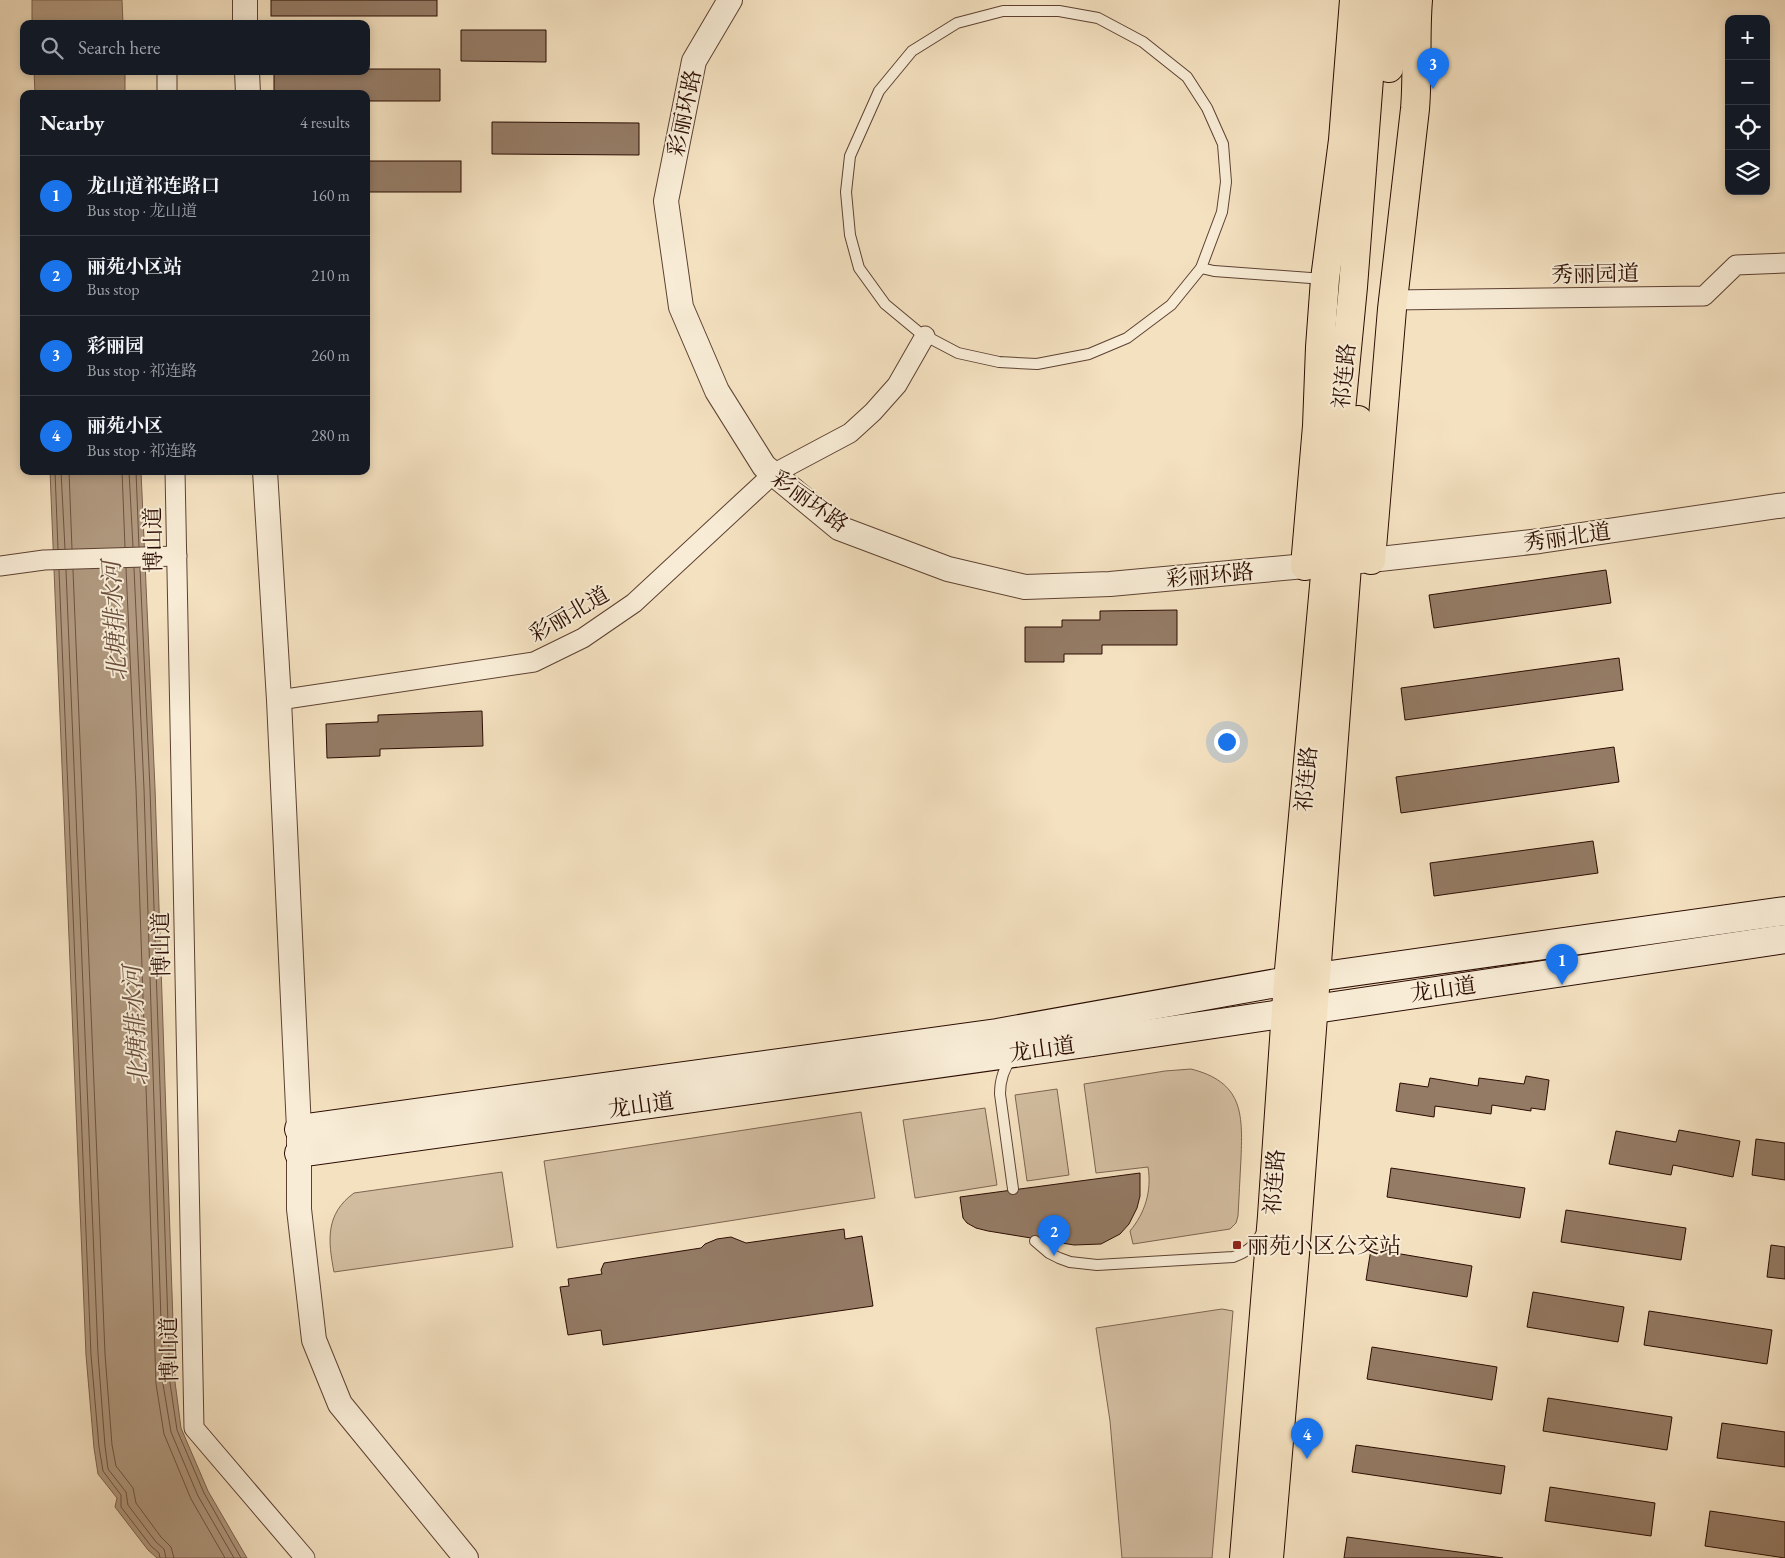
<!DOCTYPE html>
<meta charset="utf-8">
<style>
body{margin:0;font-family:"EB Garamond","Noto Serif SC",serif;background:#20242c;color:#f1f3f6}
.controls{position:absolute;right:15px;top:15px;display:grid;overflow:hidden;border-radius:10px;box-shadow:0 2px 8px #0003}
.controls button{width:45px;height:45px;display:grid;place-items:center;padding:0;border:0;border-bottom:1px solid #363941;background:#171b24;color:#f1f3f6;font:25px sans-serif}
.you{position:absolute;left:1226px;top:741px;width:18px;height:18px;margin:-12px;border:4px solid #fff;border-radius:50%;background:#1a73e8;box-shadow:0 0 0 8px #1a73e833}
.badge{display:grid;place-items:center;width:32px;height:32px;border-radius:50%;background:#1a73e8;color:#fff;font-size:16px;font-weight:700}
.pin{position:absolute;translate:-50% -41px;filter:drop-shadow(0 1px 2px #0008)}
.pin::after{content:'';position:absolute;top:26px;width:18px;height:15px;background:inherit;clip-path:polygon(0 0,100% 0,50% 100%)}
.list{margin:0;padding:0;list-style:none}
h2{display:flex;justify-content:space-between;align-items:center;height:65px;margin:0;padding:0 20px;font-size:21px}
h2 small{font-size:16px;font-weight:400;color:#9ea1a6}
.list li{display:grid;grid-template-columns:32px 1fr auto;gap:15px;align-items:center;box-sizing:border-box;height:80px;padding:0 20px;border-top:1px solid #363941}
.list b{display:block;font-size:19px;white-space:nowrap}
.list p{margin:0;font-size:16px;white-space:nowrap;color:#9ea1a6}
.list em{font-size:16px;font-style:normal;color:#9ea1a6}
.icon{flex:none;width:28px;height:28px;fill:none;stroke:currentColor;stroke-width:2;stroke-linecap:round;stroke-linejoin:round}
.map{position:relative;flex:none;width:1785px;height:1558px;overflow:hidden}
.search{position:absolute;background:#171b24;box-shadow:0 2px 8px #0003;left:20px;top:20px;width:350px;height:55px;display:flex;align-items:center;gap:12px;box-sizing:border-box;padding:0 18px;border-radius:10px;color:#9ea1a6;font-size:19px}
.panel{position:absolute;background:#171b24;box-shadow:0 2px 8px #0003;left:20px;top:90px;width:350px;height:385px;border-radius:10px}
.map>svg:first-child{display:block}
.green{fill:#d2bda0;stroke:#7e6451}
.water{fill:#b0997f;stroke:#7b614d}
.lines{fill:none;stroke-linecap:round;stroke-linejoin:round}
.shore{stroke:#6e5240;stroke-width:1}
.building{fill:#947b65;stroke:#2b0c02}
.service-casing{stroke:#5d4132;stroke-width:12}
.minor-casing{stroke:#5d4132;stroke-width:21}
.tertiary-casing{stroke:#5d4132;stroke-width:26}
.secondary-casing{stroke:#2b0c02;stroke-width:30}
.primary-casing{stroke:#2b0c02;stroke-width:30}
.service{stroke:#f8ecd6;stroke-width:10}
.minor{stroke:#f8ecd6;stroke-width:19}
.tertiary{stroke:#f8ecd6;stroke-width:24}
.secondary{stroke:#f8ecd6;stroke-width:28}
.primary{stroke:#f4e1c0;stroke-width:28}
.poi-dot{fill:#8f2418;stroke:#f8ecd6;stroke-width:2}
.labels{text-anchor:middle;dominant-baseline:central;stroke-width:4;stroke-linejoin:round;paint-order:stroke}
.street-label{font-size:22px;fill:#2b0c02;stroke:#f8ecd6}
.poi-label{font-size:22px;fill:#2b0c02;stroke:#f8ecd6;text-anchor:start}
.water-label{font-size:24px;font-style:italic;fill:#674b3a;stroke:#f8ecd6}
</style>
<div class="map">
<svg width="1785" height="1558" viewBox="0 0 1785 1558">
<rect width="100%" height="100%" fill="#f4e1c0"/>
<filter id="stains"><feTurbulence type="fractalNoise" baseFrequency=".004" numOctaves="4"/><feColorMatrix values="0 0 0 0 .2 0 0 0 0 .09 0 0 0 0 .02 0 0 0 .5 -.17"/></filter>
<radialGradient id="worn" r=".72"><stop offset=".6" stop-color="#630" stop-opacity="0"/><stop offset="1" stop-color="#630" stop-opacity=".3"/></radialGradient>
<g class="green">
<path d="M1191,1069c51,13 52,43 50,89 -1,20 -2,39 -3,58l-2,7 -6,6 -97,15 -3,-13c15,-18 22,-40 18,-64l-52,6 -12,-89 81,-13z"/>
<path d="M1057,1089l12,86 -42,6 -12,-86z"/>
<path d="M985,1108l12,77 -82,13 -12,-78z"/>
<path d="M861,1112l14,86 -318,50 -13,-87z"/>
<path d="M502,1172l11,75 -179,25c-6,-31 -9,-58 20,-79z"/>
<path d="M1222,1309l11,2 -21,247h-90l-12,-137 -14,-93z"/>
</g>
<g class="water">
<path d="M32,0h90l1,24h-91z"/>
<path d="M34,71h91v23h-90z"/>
<path d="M50,471h91l14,317 20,594 6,46 27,63 39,67h-90l-9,-8 -33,-43 2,-9 -19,-24 -4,-26 -8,-93z"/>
</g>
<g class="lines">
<g class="shore">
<path d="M55,471l3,78"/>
<path d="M61,471l4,78"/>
<path d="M69,471l3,78"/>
<path d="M122,471l3,76"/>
<path d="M129,471l4,76"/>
<path d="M136,471l3,76"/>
<path d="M126,568l10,221 20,595 8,50 27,65 34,59"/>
<path d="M134,568l10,221 19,595 8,48 27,64 36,62"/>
<path d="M140,568l10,221 20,594 7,47 27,63 37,65"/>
<path d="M59,570l32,785 8,92 4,24 18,24v12l30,39 8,7 1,5"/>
<path d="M66,570l32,784 7,92 3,23 18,23 2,13 28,37 8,7 2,9"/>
<path d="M73,570l32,784 7,91 4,21 17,22 3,15 25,34 10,10 3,11"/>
</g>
</g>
<g class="building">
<rect x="271" y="0" width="166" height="16"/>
<path d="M461,30h85v32l-85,-1z"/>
<path d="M366,69h74v32h-74v-7h-92v-23h92z"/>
<path d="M492,122l147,1v32l-147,-1z"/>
<rect x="366" y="161" width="95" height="31"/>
<path d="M1606,570l5,33 -177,25 -5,-33z"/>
<path d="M1177,610v35h-75v9h-38v8h-39v-35h37v-7h38v-9z"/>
<path d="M1619,658l4,32 -218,30 -4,-32z"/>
<path d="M482,711l1,35 -103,3v7l-53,2 -1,-34 52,-2v-7z"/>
<path d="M1614,747l5,35 -218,31 -5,-36z"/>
<path d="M1593,841l5,32 -164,23 -4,-33z"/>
<path d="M1526,1076l23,4 -4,30 -14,-2v3l-39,-6 -1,9 -56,-8 -1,11 -38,-6 4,-28 28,4 2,-9 48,8 1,-8 45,6z"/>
<path d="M1679,1130l61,11 -7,36 -60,-12 -2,10 -62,-11 7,-33 60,11z"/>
<path d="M1756,1139l29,4v37l-33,-5z"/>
<path d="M1391,1168l134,20 -5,30 -133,-21z"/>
<path d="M1140,1173v23l-3,12 -8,16 -9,10 -19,10 -27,1 -86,-14 -12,-3 -9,-5 -4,-5 -3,-21z"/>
<path d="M1566,1210l120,18 -5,32 -120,-18z"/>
<path d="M844,1229l1,10 17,-3 11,70 -270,39 -2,-15 -33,5 -8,-48 9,-1 -1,-7 34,-5 -1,-4 3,-7 97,-15 4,-4 12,-5 14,-2 15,6z"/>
<path d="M1771,1245l14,2v32l-18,-2z"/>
<path d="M1371,1249l101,17 -5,31 -101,-17z"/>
<path d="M1533,1292l91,15 -6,35 -91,-15z"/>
<path d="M1649,1311l123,19 -5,34 -123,-19z"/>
<path d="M1372,1347l125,20 -5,33 -125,-21z"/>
<path d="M1548,1398l124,19 -5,33 -124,-19z"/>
<path d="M1722,1423l63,9v35l-68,-9z"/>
<path d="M1356,1445l149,21 -4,28 -149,-22z"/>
<path d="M1550,1487l105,16 -4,33 -106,-15z"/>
<path d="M1710,1511l75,11v36l-80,-12z"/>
<path d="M1347,1537l156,21h-159z"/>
</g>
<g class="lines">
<defs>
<g id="service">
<path d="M1003,11h56l39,7 45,24 44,35 20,31 16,36 3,38 -4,30 -21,56 -30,37 -44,33 -38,16 -52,10 -38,-2 -41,-9 -38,-20 -35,-29 -26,-36 -9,-33 -4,-43 4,-36 29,-65 33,-40 45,-28z"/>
<path d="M1201,268l13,3 110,8"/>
<path d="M1012,1058c-9,11 -12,22 -12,36l13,95"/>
<path d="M1035,1241l14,12 10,5 11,4 27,3 136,-8c15,-5 22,-12 30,-26"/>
</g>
<g id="minor">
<path d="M167,71v23"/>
<path d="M1393,300l311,-4 32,-31 49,-2"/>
<path d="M175,471l19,957 111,130"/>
<path d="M0,566l44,-6 133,-4"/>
<path d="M279,700l255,-38 49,-24 51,-35 139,-129 77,-41 23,-21 24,-27 28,-49"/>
</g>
<g id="tertiary">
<path d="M245,0v24"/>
<path d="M730,0l-36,61 -28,140 15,106 36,84 47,75 75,62 109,41 77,18 85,-3 261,-24 169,-19 245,-36"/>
<path d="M247,71l1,23"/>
<path d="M265,471l14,229 20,429v80l15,131 26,64 126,154"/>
</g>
<g id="secondary">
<path d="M299,1129l698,-96 291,-52 497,-70"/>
<path d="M299,1153l794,-111 692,-103"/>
</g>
<g id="primary">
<path d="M1389,68l6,-68"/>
<path d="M1371,560l21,-251 23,-200c3,-36 0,-73 3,-109"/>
<path d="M1305,566l12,-140 3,-79 5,-68 18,-139 11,-140"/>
<path d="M1244,1558l28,-342 16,-235 38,-417 27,-277 22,-287"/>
<path d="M1269,1558l26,-304 63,-834"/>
</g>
</defs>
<use href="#service" class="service-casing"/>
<use href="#minor" class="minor-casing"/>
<use href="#tertiary" class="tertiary-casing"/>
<use href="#secondary" class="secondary-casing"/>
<use href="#primary" class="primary-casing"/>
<use href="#service" class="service"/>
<use href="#minor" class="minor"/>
<use href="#tertiary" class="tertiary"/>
<use href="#secondary" class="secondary"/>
<use href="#primary" class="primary"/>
</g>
<rect class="poi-dot" x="1232" y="1240" width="10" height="10" rx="2.5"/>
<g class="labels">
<g class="street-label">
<text transform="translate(684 113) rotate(-78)">彩丽环路</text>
<text transform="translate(1595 274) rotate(-1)">秀丽园道</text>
<text transform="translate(1344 376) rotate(-84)">祁连路</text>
<text transform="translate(810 501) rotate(36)">彩丽环路</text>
<text transform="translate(1567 537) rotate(-8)">秀丽北道</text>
<text transform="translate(153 540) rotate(-91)">博山道</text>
<text transform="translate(1210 575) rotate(-5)">彩丽环路</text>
<text transform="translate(569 614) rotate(-30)">彩丽北道</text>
<text transform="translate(1306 779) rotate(-85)">祁连路</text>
<text transform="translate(161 945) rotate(-91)">博山道</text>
<text transform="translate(1443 989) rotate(-8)">龙山道</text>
<text transform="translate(1042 1049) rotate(-8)">龙山道</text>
<text transform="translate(641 1105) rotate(-8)">龙山道</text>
<text transform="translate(1274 1182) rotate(-86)">祁连路</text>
<text transform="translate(169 1350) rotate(-91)">博山道</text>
</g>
<g class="poi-label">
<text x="1247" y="1245">丽苑小区公交站</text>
</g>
<g class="water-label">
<text transform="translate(114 621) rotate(-93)">北塘排水河</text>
<text transform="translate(135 1026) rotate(-93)">北塘排水河</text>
</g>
</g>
<rect width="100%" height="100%" filter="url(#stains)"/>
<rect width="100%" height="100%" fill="url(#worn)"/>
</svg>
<div class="controls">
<button>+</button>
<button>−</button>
<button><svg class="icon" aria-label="locate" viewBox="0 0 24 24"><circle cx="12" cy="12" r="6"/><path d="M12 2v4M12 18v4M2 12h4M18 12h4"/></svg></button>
<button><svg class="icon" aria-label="layers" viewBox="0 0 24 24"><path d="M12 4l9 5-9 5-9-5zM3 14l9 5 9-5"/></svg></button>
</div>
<div class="you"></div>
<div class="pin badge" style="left:1562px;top:985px">1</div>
<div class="pin badge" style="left:1054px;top:1256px">2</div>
<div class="pin badge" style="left:1433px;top:89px">3</div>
<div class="pin badge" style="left:1307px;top:1459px">4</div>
<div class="search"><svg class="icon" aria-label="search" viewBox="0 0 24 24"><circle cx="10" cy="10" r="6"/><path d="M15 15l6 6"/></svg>Search here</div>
<section class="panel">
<h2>Nearby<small>4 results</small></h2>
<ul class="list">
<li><span class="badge">1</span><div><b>龙山道祁连路口</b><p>Bus stop · 龙山道</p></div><em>160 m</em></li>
<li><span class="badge">2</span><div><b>丽苑小区站</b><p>Bus stop</p></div><em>210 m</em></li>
<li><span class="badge">3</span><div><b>彩丽园</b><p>Bus stop · 祁连路</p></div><em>260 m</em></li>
<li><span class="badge">4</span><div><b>丽苑小区</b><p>Bus stop · 祁连路</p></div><em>280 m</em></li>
</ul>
</section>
</div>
